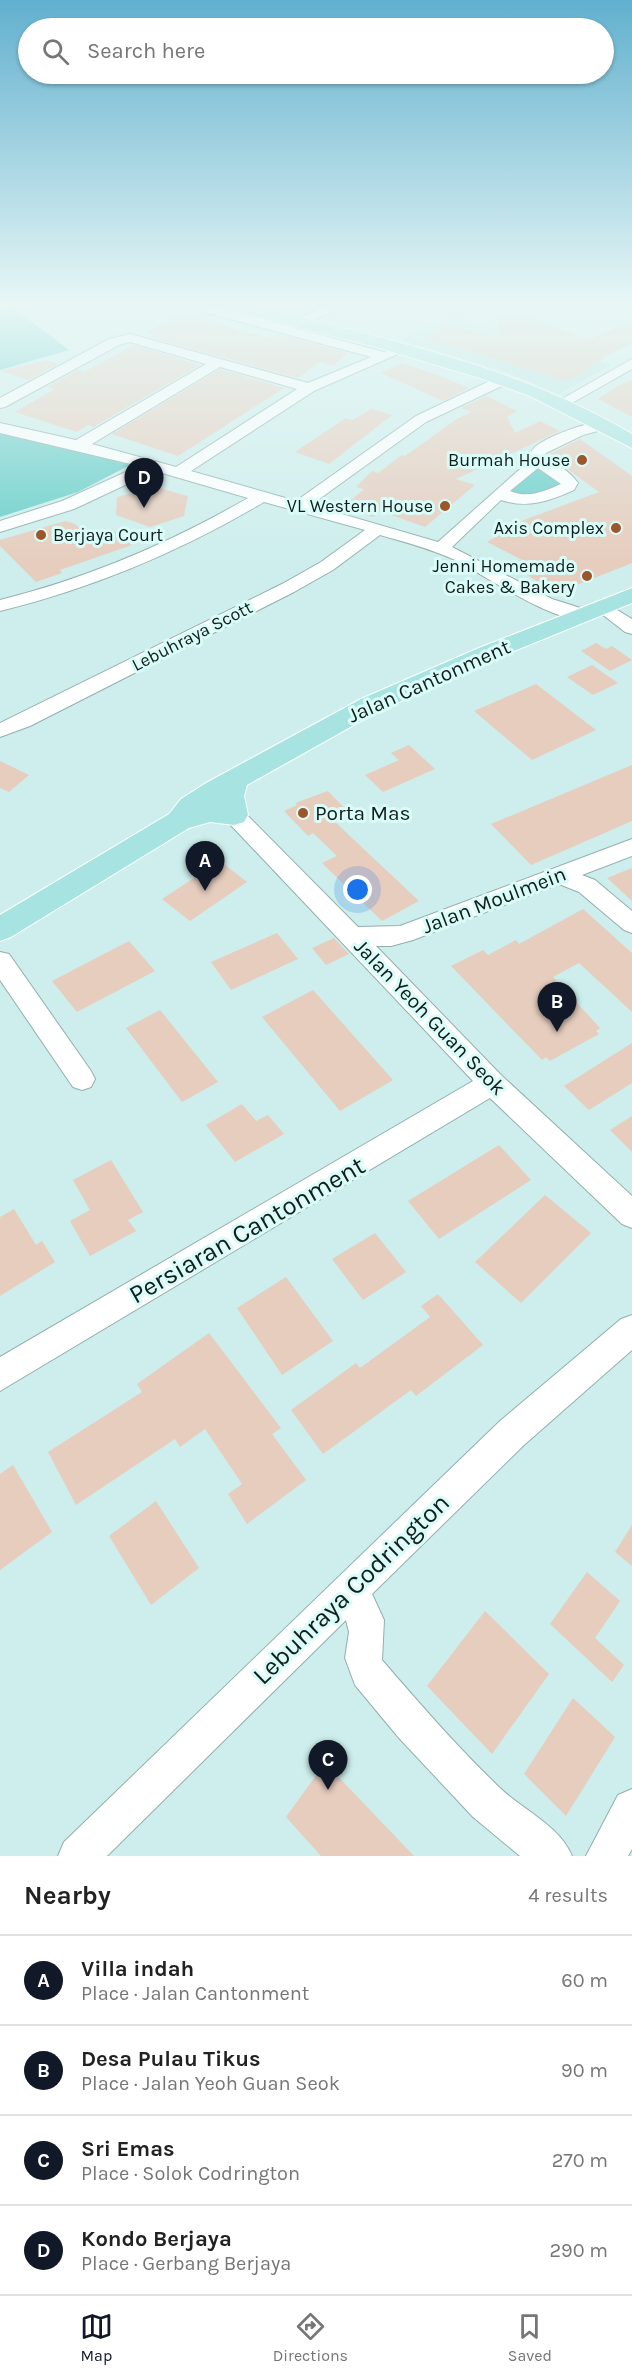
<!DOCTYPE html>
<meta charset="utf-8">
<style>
body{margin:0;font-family:Karla,sans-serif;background:#f2f2f2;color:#222}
.you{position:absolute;left:358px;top:890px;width:21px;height:21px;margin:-15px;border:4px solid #fff;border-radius:50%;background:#1a73e8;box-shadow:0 0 0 9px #1a73e833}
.badge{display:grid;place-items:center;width:39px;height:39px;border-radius:50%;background:#111827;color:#fff;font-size:20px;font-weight:700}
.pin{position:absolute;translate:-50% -50px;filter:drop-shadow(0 2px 3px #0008)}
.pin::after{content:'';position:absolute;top:32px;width:21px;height:18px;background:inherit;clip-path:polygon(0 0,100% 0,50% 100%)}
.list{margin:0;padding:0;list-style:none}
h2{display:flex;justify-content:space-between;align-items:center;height:78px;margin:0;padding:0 24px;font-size:26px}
h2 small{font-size:20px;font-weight:400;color:#767676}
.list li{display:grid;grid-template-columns:39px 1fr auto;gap:18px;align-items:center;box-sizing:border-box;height:90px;padding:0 24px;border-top:2px solid #e0e0e0}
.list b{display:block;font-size:22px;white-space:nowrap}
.list p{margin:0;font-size:20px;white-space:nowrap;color:#767676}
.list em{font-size:20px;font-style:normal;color:#767676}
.icon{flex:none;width:33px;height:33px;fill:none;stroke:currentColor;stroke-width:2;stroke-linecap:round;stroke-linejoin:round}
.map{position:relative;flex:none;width:632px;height:1856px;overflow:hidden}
.search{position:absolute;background:#fff;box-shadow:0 2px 4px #0004;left:18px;right:18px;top:18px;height:66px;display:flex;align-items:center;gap:15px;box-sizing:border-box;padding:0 21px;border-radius:33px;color:#767676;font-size:22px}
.sheet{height:438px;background:#fff}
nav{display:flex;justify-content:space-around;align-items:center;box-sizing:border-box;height:84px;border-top:2px solid #e0e0e0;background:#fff;font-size:16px;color:#767676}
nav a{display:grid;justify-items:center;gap:3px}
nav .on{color:#111827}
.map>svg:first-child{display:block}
.built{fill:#bae5e2}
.green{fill:#68cec9}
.building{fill:#e6cdbe}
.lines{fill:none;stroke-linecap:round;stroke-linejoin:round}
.minor-casing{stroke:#90afad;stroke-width:2}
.major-casing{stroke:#fff;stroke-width:2}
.minor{fill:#fff;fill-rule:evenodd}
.major{fill:#a7e4e1;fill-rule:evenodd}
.poi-dot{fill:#9b5629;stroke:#dafcf9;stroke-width:2}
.labels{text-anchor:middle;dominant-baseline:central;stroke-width:6;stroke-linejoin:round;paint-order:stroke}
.far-poi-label{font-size:18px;fill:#121e1d;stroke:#dafcf9;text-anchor:end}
.far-street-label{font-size:18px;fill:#121e1d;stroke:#dafcf9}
.street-label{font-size:21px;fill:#121e1d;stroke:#dafcf9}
.poi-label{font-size:21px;fill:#121e1d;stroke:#dafcf9;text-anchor:start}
.near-street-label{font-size:26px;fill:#121e1d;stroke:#dafcf9}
</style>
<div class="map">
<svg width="632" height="1856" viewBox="0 0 632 1856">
<rect width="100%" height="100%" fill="#cdeeec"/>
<path class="built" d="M454,318l52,13 105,34 -52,29 -50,-21 -108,-33 13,-10z"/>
<g class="green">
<path d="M12,307l57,43 -69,20v-60z"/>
<path d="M0,434l53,9 77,22 -52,27 -78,25z"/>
<path d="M537,467l27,17c-20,9 -36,21 -56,6z"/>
</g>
<g class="building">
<path d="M510,310l79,30 43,-20v23l-30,15 1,2 -36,21 -142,-43 20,-14 52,14 2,-22z"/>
<path d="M183,313l85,26 10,-5 70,19 -15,13 -13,-4 -22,16 -149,-41 6,-3 -8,-2z"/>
<path d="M134,345l66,20 -107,62 -5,-2 -11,7 -62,-20 40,-23 -8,-2 31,-17 6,2z"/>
<path d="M47,360l11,4 -30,16 -28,-9z"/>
<path d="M402,363l33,11 34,14 -26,13 -62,-28z"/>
<path d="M220,369l64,19 -106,68 -66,-22z"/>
<path d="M632,380v37l-34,-18 21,-14z"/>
<path d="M486,396l31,15 -10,6 8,16 25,-12 20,10 -104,48 19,6 -50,42 -45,-16 -7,6 -31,-9 22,-19 -8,-2 16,-16 6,2 24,-18 3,1 50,-36 16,-8 -10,-4z"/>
<path d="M372,409l20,6 -63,49 -34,-12 51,-34 6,2z"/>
<path d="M580,439l52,37v87l-78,31 -29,-21 9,-7 -47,-24 37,-22 75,-28 -51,-37z"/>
<path d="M155,487l33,9 -4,20 -34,11 -34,-12 1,-18z"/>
<path d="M65,521l10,3 20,18 17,-13 20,16 -72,25 2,3 -26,9 -36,-36v-6z"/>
<path d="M596,643l10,6 6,-3 20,14 -22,11 -29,-20z"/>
<path d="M592,665l26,18 -25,12 -26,-18z"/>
<path d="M536,684l60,46 -64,30 -58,-49z"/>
<path d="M409,745l26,24 -52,23 -18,-17 34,-15 -8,-7z"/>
<path d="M0,761l29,14 -20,17 -9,-4z"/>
<path d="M632,765v56l-101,44 -40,-41z"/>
<path d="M328,791l23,24 -16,7 84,79 -37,20 -60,-58 15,-7 -24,-23 -5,3 -24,-25 13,-6 -2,-2z"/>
<path d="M220,861l27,21 -57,39 -28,-22z"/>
<path d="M632,868v33l-25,-23z"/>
<path d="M583,909l49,44v59l-53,-49 -26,14 47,51 -4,3 3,3 -49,27 -4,-4 -4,3 -91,-94 32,-16 5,5 28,-15 3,4z"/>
<path d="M277,933l21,26 -67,31 -20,-28z"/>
<path d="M334,938l15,16 -23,11 -14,-17z"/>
<path d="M129,941l26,30 -78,41 -25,-31z"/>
<path d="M313,990l80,90 -53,31 -78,-94z"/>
<path d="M160,1010l58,72 -36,20 -56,-74z"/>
<path d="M632,1043v40l-43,27 -25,-24z"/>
<path d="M242,1104l14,17 12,-6 16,19 -49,28 -29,-37z"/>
<path d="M632,1116v36l-22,-22z"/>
<path d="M499,1145l32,35 -92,59 -31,-38z"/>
<path d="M111,1160l32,52 -15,8 8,11 -46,25 -20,-35 20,-11 -17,-30z"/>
<path d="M545,1195l46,38 -70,70 -46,-41z"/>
<path d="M14,1209l22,36 6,-4 13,21 -55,34v-79z"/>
<path d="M375,1233l31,39 -43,28 -31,-41z"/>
<path d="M286,1277l47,64 -51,34 -45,-67z"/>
<path d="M438,1294l45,51 -67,51 -5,-6 -88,64 -32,-44 65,-47 4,5 70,-51 -9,-11z"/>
<path d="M209,1333l72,95 -9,6 34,46 -59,44 -19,-30 14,-10 -37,-55 -25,18 -5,-8 -99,66 -28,-53 94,-60 -5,-8z"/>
<path d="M13,1465l39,67 -52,38v-96z"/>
<path d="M156,1501l43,67 -48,37 -42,-69z"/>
<path d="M632,1525v41l-17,-14z"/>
<path d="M587,1572l33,29 -25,37 29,27 -12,17 -62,-58z"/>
<path d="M485,1611l64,63 -57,80 -65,-68z"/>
<path d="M573,1698l42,39 -49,79 -42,-42z"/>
<path d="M325,1763l89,93h-93l-35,-39z"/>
</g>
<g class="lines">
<defs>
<g id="minor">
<path d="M330,304h18l-46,22h-10l-2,-3z"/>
<path d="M213,306l171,46 16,-6 7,4 -93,41 -123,80 105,30 120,-85 82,-39h10v6l-82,39 -115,83 127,37 91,-81c1,-6 1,-9 5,-13 10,-11 62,-30 75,-26l3,3 -3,3 -26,7 -37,18 -2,7c14,3 26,12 34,23l-4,7c-25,11 -46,19 -73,10l-49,47 100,52 38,12 2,4 -2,4c-32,8 -105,-44 -135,-59 -24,-11 -50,-18 -75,-25l-47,35 -39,22 -264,134 -30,11v-14l282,-139 39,-22 44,-32 -101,-28c-83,49 -170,86 -264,109v-11c88,-22 170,-57 248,-102l-93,-27 -81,38 -74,23v-11l62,-20 77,-35 -139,-33v-10l76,17 130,-76 -76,-22 -11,3 -114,62 -5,1v-10l109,-59 21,-5 178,49 63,-26 -163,-44v-6zM220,367l77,22 -121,78 -84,-23zM538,468l23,16c-16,7 -33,15 -51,7z"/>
<path d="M632,359v10l-67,38 -5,1 -7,-4z"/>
<path d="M604,602l28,17v15l-7,-2 -27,-21 -3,-4z"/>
<path d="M234,808l8,2 116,117 42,-1 232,-87v17l-50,19 13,5 37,31v22l-8,-3 -45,-38 -20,-8 -146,56 -22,6h-15l125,129 131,121v32l-10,-4 -132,-126 -490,293v-34l473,-276 -247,-261 -3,-5 3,-5z"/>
<path d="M0,952l9,2 82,117 4,8 -4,8 -9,3 -9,-3 -73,-107z"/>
<path d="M632,1315v35l-108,95 -152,149 12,26 -2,40c38,44 76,88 118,128 23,22 60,38 72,68h-52l-47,-39 -74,-79 -44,-53 -10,-27 4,-26 -3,-12 -239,236h-49l6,-14 436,-421 121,-102z"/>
<path d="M632,1789v60l-4,7h-42l32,-61z"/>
</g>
<g id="major">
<path d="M218,304c41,0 80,13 120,23 103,25 202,53 294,107v14l-102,-52 -50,-18 -104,-31 -156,-39z"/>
<path d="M632,588v15l-135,55 -118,53 -132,74 -3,11 4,19 -4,7 -10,3 -24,-3 -21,6 -178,109 -11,4v-26l169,-101 12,-15 25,-16 155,-84 118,-51z"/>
</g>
</defs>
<use href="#minor" class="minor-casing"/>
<use href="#major" class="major-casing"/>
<use href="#minor" class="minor"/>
<use href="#major" class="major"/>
</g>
<linearGradient id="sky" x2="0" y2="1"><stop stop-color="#61b0ce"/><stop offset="0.54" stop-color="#e8f7f6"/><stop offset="1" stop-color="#e8f7f6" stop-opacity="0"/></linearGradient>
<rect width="632" height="564" fill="url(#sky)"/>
<g class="poi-dot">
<circle cx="582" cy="460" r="6"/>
<circle cx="445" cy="506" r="6"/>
<circle cx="616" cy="528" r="6"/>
<circle cx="41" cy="535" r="6"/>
<circle cx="587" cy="576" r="6"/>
<circle cx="303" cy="813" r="6"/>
</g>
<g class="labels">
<g class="far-poi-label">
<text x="570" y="460">Burmah House</text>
<text x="433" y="506">VL Western House</text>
<text x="604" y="528">Axis Complex</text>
<text x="53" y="535" text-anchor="start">Berjaya Court</text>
<text x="575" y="566">Jenni Homemade<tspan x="575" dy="21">Cakes &amp; Bakery</tspan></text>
</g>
<g class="far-street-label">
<text transform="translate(192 636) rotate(-27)">Lebuhraya Scott</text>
</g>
<g class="street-label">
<text transform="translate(429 681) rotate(-24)">Jalan Cantonment</text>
<text transform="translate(494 900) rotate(-21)">Jalan Moulmein</text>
<text transform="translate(430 1017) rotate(46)">Jalan Yeoh Guan Seok</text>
</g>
<g class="poi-label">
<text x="315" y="813">Porta Mas</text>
</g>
<g class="near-street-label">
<text transform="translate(247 1230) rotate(-30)">Persiaran Cantonment</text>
<text transform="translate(351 1589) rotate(-44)">Lebuhraya Codrington</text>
</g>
</g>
</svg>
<div class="you"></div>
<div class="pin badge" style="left:205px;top:891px">A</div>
<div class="pin badge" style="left:557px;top:1032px">B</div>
<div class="pin badge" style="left:328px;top:1790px">C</div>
<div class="pin badge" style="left:144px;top:508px">D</div>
<div class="search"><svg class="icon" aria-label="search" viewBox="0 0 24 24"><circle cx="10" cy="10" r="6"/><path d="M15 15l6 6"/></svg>Search here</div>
</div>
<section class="sheet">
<h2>Nearby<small>4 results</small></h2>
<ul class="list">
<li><span class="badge">A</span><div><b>Villa indah</b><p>Place · Jalan Cantonment</p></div><em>60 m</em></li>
<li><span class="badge">B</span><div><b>Desa Pulau Tikus</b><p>Place · Jalan Yeoh Guan Seok</p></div><em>90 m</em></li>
<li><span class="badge">C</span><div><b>Sri Emas</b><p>Place · Solok Codrington</p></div><em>270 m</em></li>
<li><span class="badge">D</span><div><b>Kondo Berjaya</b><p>Place · Gerbang Berjaya</p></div><em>290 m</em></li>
</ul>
</section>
<nav>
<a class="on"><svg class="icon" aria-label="map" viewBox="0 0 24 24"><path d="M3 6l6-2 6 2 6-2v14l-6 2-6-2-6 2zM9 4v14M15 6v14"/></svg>Map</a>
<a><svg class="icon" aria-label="directions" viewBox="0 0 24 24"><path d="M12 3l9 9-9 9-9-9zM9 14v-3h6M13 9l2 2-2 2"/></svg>Directions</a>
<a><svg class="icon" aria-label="saved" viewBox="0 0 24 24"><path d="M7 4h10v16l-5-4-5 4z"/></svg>Saved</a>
</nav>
